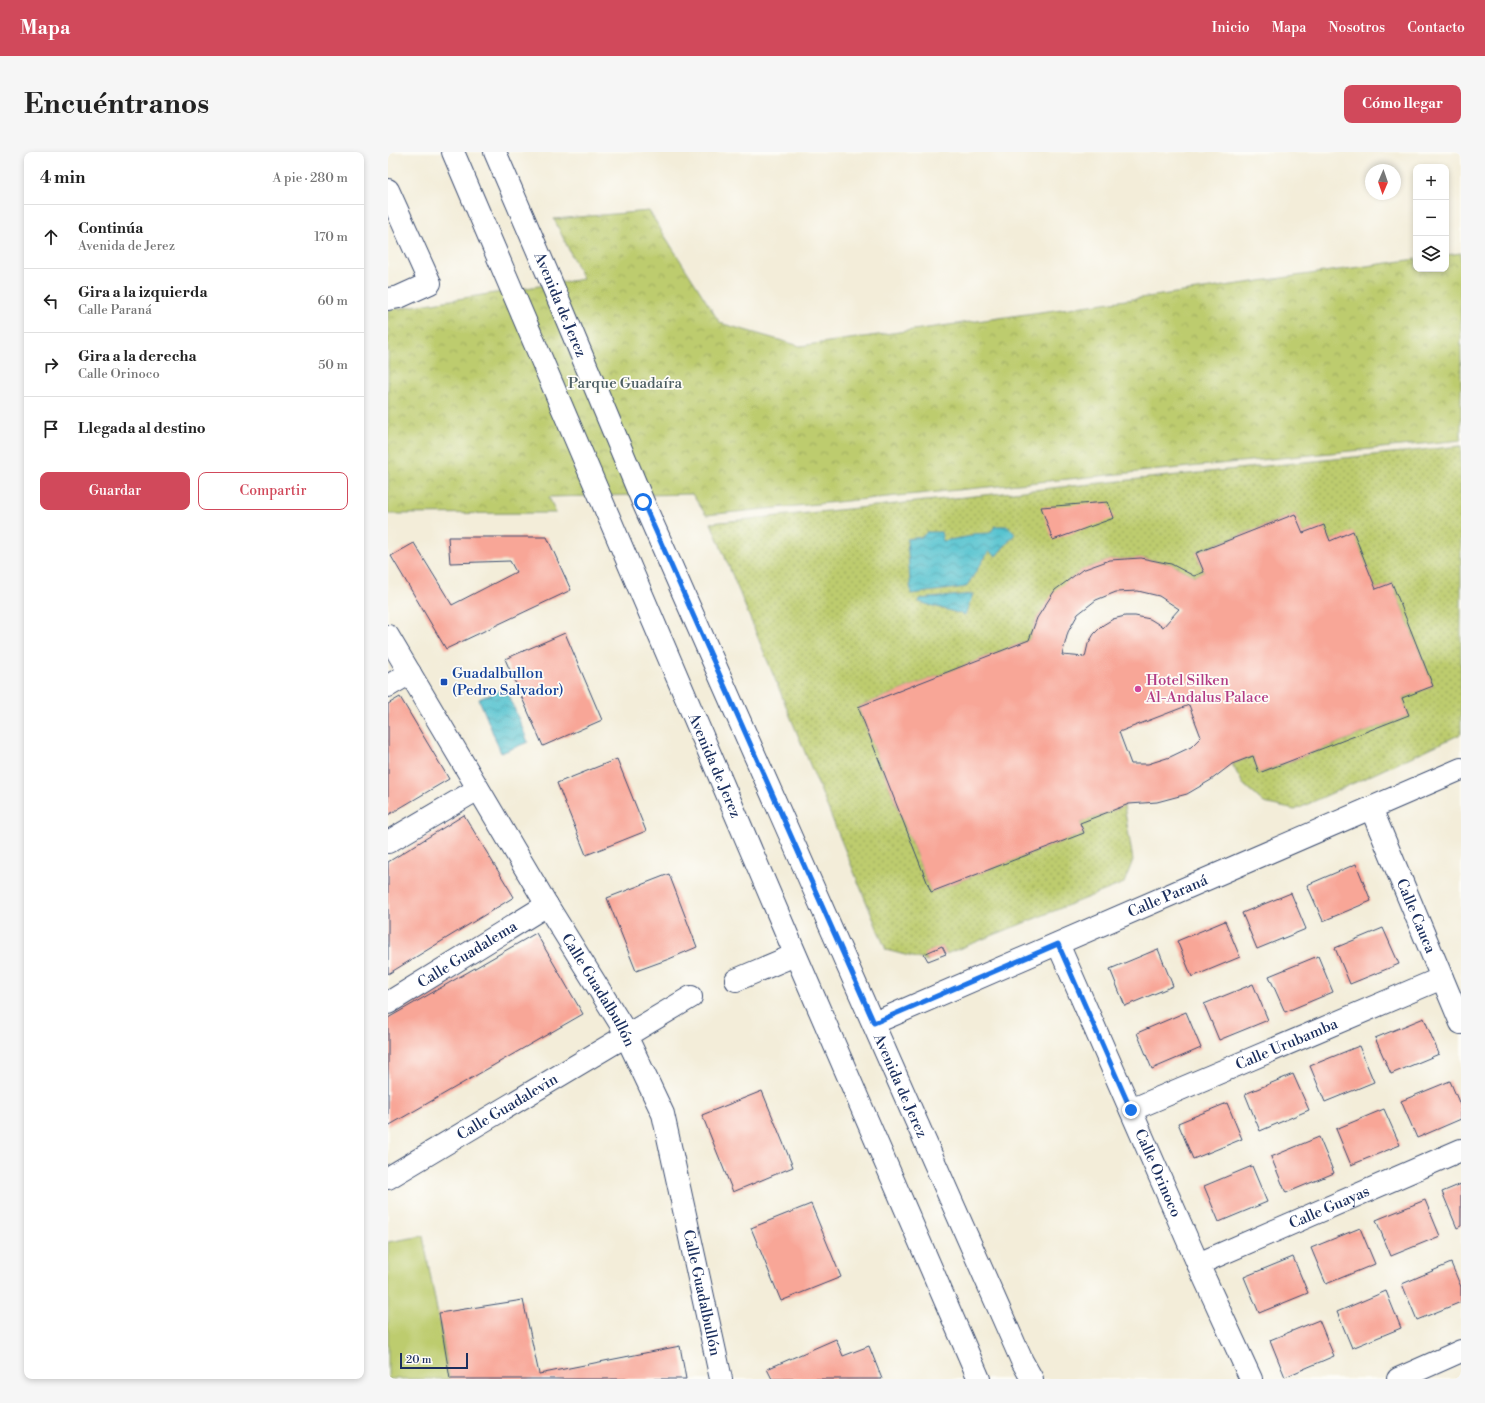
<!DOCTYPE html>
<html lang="es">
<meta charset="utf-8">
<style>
body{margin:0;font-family:"Libre Bodoni",serif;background:#f6f6f6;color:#222}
.controls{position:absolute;right:12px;top:12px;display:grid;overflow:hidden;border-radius:8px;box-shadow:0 2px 6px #0003}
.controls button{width:36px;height:36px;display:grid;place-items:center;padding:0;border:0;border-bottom:1px solid #e0e0e0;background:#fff;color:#222;font:20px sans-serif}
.compass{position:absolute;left:977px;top:12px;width:36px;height:36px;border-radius:50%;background:#fff;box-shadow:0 2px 6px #0003;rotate:182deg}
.scale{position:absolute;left:12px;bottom:10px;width:68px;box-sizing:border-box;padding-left:4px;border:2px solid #1b2f5e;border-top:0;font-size:11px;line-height:14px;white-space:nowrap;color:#1b2f5e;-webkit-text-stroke:3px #fdfcf7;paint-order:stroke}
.stop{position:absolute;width:12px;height:12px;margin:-9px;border:3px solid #1a73e8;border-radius:50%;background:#fff}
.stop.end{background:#1a73e8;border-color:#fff;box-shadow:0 1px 4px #0008}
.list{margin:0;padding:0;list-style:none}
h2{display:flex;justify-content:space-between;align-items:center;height:52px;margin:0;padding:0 16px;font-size:17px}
h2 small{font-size:13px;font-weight:400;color:#767676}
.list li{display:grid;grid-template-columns:26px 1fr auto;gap:12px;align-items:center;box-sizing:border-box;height:64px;padding:0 16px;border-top:1px solid #e0e0e0}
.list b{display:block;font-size:15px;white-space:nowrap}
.list p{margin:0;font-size:13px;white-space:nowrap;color:#767676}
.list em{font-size:13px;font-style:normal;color:#767676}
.actions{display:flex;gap:8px;padding:12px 16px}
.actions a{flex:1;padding:9px 0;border:1px solid #d1495b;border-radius:8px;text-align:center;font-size:14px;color:#d1495b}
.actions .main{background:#d1495b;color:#fff}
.icon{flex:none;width:22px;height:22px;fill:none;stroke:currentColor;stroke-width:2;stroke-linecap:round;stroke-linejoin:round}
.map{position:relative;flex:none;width:1073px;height:1227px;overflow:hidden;border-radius:8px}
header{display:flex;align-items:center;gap:24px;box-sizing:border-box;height:56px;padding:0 20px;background:#d1495b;color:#fff}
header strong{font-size:19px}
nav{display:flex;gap:22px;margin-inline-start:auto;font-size:14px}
.intro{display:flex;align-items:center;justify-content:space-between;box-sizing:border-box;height:96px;padding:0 24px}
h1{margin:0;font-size:28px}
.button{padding:10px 18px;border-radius:8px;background:#d1495b;color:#fff;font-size:14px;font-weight:700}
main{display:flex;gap:24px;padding:0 24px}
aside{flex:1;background:#fff;border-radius:8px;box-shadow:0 2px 6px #0003}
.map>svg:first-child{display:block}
.park{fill:url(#park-crowns);stroke:#6c7e66}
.garden{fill:url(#garden-dots);stroke:#6c7e66}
.pitch{fill:#bdcc6e;stroke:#6c7e66}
.water{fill:url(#water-waves);stroke:#387896}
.building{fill:#f8a697;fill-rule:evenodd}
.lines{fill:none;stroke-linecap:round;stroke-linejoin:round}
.minor-casing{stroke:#3b4c70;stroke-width:24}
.major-casing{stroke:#3b4c70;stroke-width:24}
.minor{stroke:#fff;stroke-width:22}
.major{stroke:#fff;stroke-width:22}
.route{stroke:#1a73e8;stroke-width:5}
.transit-dot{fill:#1a4fb4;stroke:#fdfcf7;stroke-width:1.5}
.hotel-dot{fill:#d1479c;stroke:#fdfcf7;stroke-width:1.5}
.labels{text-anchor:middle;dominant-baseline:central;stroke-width:3.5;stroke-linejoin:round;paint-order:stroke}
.street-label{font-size:15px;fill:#1b2f5e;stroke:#fdfcf7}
.park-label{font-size:15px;fill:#4c5e63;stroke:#fdfcf7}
.transit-label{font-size:15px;fill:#164399;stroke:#fdfcf7;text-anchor:start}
.hotel-label{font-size:15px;fill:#b23c85;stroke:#fdfcf7;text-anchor:start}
</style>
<header>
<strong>Mapa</strong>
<nav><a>Inicio</a><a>Mapa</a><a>Nosotros</a><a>Contacto</a></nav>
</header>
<div class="intro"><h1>Encuéntranos</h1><a class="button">Cómo llegar</a></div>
<main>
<aside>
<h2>4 min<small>A pie · 280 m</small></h2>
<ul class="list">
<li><svg class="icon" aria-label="ahead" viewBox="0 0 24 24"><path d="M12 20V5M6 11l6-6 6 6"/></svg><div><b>Continúa</b><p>Avenida de Jerez</p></div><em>170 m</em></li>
<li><svg class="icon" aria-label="left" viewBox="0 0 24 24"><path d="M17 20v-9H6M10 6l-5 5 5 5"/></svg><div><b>Gira a la izquierda</b><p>Calle Paraná</p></div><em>60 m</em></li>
<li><svg class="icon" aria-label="right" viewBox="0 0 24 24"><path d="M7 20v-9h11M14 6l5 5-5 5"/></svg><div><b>Gira a la derecha</b><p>Calle Orinoco</p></div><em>50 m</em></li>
<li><svg class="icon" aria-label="arrive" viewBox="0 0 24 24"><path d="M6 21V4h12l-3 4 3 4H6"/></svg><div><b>Llegada al destino</b></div></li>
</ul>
<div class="actions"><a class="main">Guardar</a><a>Compartir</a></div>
</aside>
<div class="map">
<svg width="1073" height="1227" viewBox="0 0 1073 1227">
<defs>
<pattern id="park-crowns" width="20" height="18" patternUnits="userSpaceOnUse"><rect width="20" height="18" fill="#bdcc6e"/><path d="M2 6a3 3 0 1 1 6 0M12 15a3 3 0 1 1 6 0" fill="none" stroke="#99a65e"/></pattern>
<pattern id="garden-dots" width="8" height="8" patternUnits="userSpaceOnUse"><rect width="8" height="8" fill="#bdcc6e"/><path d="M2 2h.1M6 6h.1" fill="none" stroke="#99a65e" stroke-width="1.8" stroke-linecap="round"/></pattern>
<pattern id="water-waves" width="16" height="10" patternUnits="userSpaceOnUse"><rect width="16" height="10" fill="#55c2cf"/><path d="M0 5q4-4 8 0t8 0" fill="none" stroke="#469eab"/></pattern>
</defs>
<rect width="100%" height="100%" fill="#fdfcf7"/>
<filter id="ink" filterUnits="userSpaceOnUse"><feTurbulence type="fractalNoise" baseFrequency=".025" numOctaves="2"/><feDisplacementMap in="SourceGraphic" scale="8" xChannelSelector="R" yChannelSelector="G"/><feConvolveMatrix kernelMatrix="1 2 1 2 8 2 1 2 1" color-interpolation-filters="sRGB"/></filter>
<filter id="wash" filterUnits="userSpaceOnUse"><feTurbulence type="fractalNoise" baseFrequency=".012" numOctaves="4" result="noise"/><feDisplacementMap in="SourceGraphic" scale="16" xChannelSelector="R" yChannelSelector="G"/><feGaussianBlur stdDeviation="0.9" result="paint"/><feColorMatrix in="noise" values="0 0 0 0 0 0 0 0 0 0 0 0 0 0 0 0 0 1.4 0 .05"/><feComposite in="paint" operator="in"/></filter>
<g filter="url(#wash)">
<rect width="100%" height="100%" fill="#f3edd9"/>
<path class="park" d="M261,59l71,112 80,23 616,-87v10h30v-14l15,-2v187l-755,75 -14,-21 -143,3 7,16 -168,1v-204l195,-31 -29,-60z"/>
<path class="garden" d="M1073,294v288l-166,76 -31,-7 -21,-19 -11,-20 21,-8 7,17 149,-58 -7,-17 31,-12 -41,-103 -16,6 -23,-57 -23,9 -6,-15 -21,7 -8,-19 -99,38 8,20 -10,4 -23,-12 -30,-6 -31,2 -28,10 -27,21 -18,27 -8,22 -171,67 73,185 153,-59 -4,-10 44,-17 9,54 -9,23 -178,71 -4,-8 -18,8 4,7 -42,-11 -175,-427z"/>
<path class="pitch" d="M35,1084l27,143h-62v-137z"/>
<g class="water">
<path d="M607,374h13l7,8 -19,22 -7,-5 -23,36 -55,7 -4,-55 15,-2 5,-5h14l2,9 29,-5v-2l18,-1z"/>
<path d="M585,442l-8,21 -46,-13 1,-3z"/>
<path d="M118,536l22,54 -27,11 -22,-54z"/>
</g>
<g id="blocks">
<g class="building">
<path d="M720,350l6,16 -61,22 -12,-33z"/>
<path d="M907,362l8,19 21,-8 6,16 23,-10 23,58 16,-6 41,103 -31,12 7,17 -150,58 -6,-17 -21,8 -21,16 -24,14 -30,8 -28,2 -49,19 4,10 -153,59 -73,-185 171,-67 8,-22 18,-28 27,-20 28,-10 31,-2 30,6 23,12 10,-4 -8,-19zM750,439l21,5 20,13 -16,18 -13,-8 -15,-3h-10l-12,3 -10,6 -9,9 -6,10 -3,13 -23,-2 6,-23 10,-18 18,-14 20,-8zM801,553l12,32 -10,10 -21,10 -22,7h-17l-12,-32z"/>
<path d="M60,385h99l24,53 -125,59 -55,-93 23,-13 38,62 64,-33 -6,-11 -60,2z"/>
<path d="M177,481l37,87 -59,26 -38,-87z"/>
<path d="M12,545l49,82 -61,36v-111z"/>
<path d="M229,607l29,72 -60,24 -29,-72z"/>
<path d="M76,663l50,82 -126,77v-112z"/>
<path d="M968,712l15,37 -48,20 -16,-36z"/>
<path d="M281,722l28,73 -28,12 -33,12 -29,-73z"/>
<path d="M903,741l15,36 -49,20 -15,-36z"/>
<path d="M837,769l15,36 -48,20 -15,-36z"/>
<path d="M995,776l16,36 -49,20 -15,-36z"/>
<path d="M148,781l47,81 -195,112v-108z"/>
<path d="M554,794l4,8 -18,7 -4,-7z"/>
<path d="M770,797l15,37 -48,20 -15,-37z"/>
<path d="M930,804l15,36 -48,20 -16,-36z"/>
<path d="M865,832l15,36 -49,20 -15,-36z"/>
<path d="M798,860l15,36 -49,21 -15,-36z"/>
<path d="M1036,866l15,36 -48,20 -16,-36z"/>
<path d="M971,894l15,36 -49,20 -15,-36z"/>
<path d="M905,922l16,36 -49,21 -15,-37z"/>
<path d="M1062,929l11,26v12l-44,19 -16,-37z"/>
<path d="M374,939l31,76 -60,25 -31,-77z"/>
<path d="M839,951l15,36 -49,20 -15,-36z"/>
<path d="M996,957l16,36 -49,20 -15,-36z"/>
<path d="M931,985l15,36 -48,20 -15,-36z"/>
<path d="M864,1014l15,36 -48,20 -15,-36z"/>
<path d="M1073,1032v42l-4,2 -15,-36z"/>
<path d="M1037,1048l15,36 -49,20 -15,-36z"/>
<path d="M423,1052l30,73 -60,24 -30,-73z"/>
<path d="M972,1076l15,36 -49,20 -15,-36z"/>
<path d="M905,1105l15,36 -49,20 -15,-36z"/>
<path d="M1063,1111l10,24v15l-44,18 -15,-36z"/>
<path d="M998,1139l15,37 -49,20 -15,-36z"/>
<path d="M135,1148l16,74 141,-28 6,33h-236l-11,-66z"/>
<path d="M931,1168l15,36 -49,21 -15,-37z"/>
<path d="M448,1187l7,17 26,-10 13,33h-110l-5,-10z"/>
</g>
</g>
</g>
<g filter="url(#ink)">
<use href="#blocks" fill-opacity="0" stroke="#3b4c70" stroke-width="1"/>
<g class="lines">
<defs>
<g id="minor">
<path d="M0,38l42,93 -31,14 -11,2"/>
<path id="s1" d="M0,484l159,269 73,118 43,91 58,265"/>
<path d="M0,534l22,-13"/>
<path id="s2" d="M983,656l90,215"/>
<path d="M0,690l90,-53"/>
<path id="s3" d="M670,792l140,320 53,115"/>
<path d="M348,828l59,-25"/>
<path id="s4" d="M0,851l159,-98"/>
<path id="s5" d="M486,871l587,-254"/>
<path id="s6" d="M743,958l311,-132"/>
<path id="s7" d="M0,1026l303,-181"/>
<path id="s8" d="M810,1112l263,-114"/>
</g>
<g id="major">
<path id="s9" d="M65,0l341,799 185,428"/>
<path id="s10" d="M107,0l54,125 94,225 379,859 10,18"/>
<path d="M1010,1227l63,-28"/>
</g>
</defs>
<use href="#minor" class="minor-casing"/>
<use href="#major" class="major-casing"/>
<use href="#minor" class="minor"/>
<use href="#major" class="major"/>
</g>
</g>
<g class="lines" filter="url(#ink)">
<path class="route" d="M255,350l231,521 184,-79 73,166"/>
</g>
<rect class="transit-dot" x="52" y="526" width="8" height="8" rx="2"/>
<circle class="hotel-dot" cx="750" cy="537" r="4"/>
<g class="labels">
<g class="street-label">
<text stroke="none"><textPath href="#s10" startOffset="166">Avenida de Jerez</textPath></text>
<text stroke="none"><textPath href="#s9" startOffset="667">Avenida de Jerez</textPath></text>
<text stroke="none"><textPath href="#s5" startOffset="320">Calle Paraná</textPath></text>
<text stroke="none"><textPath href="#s2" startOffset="117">Calle Cauca</textPath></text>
<text stroke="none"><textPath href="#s4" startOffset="93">Calle Guadalema</textPath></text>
<text stroke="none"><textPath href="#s1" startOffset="412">Calle Guadalbullón</textPath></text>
<text stroke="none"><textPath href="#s6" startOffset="169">Calle Urubamba</textPath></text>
<text stroke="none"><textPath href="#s10" startOffset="1018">Avenida de Jerez</textPath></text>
<text stroke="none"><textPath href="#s7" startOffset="139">Calle Guadalevin</textPath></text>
<text stroke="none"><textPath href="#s3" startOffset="250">Calle Orinoco</textPath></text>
<text stroke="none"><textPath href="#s8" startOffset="143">Calle Guayas</textPath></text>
<text stroke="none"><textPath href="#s1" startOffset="735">Calle Guadalbullón</textPath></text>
</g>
<g class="park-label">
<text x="237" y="231">Parque Guadaíra</text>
</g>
<g class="transit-label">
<text x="64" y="521">Guadalbullon<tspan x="64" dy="17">(Pedro Salvador)</tspan></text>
</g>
<g class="hotel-label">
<text x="758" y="528">Hotel Silken<tspan x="758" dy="17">Al-Andalus Palace</tspan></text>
</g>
</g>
</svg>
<div class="controls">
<button>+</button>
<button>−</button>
<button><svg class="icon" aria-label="layers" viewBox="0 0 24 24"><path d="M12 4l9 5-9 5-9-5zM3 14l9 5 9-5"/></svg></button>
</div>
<svg class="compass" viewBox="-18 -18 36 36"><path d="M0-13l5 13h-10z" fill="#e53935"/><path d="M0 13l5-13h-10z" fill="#767676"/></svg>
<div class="scale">20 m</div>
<div class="stop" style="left:255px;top:350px"></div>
<div class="stop end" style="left:743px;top:958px"></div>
</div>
</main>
